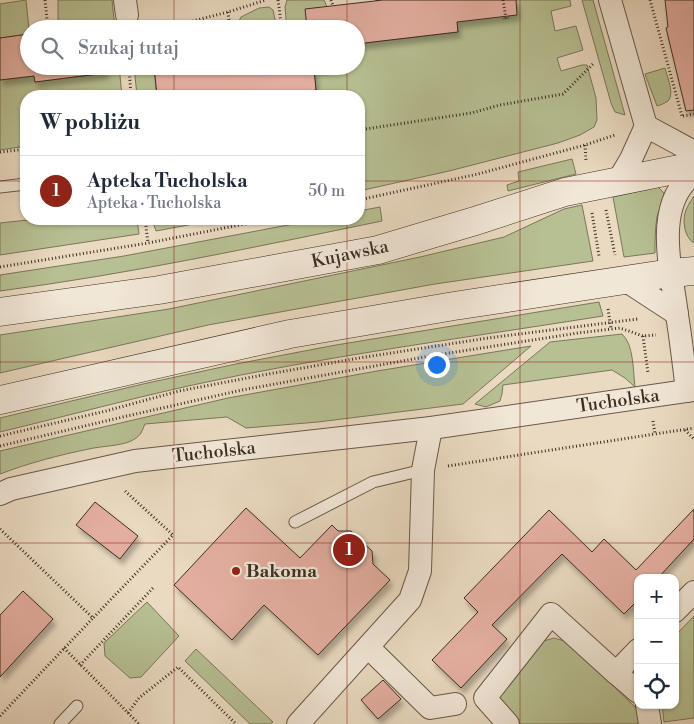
<!DOCTYPE html>
<html lang="pl">
<meta charset="utf-8">
<style>
body{margin:0;font-family:"Libre Bodoni",serif;background:#f2f2f3;color:#1f2937}
.controls{position:absolute;right:15px;bottom:15px;display:grid;overflow:hidden;border-radius:10px;box-shadow:0 1px 4px #0004}
.controls button{width:45px;height:45px;display:grid;place-items:center;padding:0;border:0;border-bottom:1px solid #e0e1e3;background:#fff;color:#1f2937;font:25px sans-serif}
.you{position:absolute;left:436px;top:364px;width:18px;height:18px;margin:-12px;border:4px solid #fff;border-radius:50%;background:#1a73e8;box-shadow:0 0 0 8px #1a73e833}
.badge{display:grid;place-items:center;width:32px;height:32px;border-radius:50%;background:#8f2418;color:#fff;font-size:16px;font-weight:700}
.pin{position:absolute;translate:-50% -50%;border:2px solid #fff;box-shadow:0 1px 5px #0006}
.list{margin:0;padding:0;list-style:none}
h2{display:flex;justify-content:space-between;align-items:center;height:65px;margin:0;padding:0 20px;font-size:21px}
h2 small{font-size:16px;font-weight:400;color:#747a83}
.list li{display:grid;grid-template-columns:32px 1fr auto;gap:15px;align-items:center;box-sizing:border-box;height:70px;padding:0 20px;border-top:1px solid #e0e1e3}
.list b{display:block;font-size:19px;white-space:nowrap}
.list p{margin:0;font-size:16px;white-space:nowrap;color:#747a83}
.list em{font-size:16px;font-style:normal;color:#747a83}
.icon{flex:none;width:28px;height:28px;fill:none;stroke:currentColor;stroke-width:2;stroke-linecap:round;stroke-linejoin:round}
.map{position:relative;flex:none;width:694px;height:724px;overflow:hidden}
.search{position:absolute;background:#fff;box-shadow:0 1px 4px #0004;left:20px;top:20px;width:345px;height:55px;display:flex;align-items:center;gap:12px;box-sizing:border-box;padding:0 18px;border-radius:28px;color:#747a83;font-size:19px}
.panel{position:absolute;background:#fff;box-shadow:0 1px 4px #0004;left:20px;top:90px;width:345px;height:135px;border-radius:20px}
.map>svg:first-child{display:block}
.green{fill:#b7c093;stroke:#7a775b}
.building{fill:#e3aea0;stroke:#3c2e23;filter:url(#shadow)}
.lines{fill:none;stroke-linecap:round;stroke-linejoin:round}
.lane-casing{stroke:#68594a;stroke-width:13}
.street-casing{stroke:#68594a;stroke-width:24}
.secondary-casing{stroke:#3c2e23;stroke-width:29}
.path{stroke:#3c2e23;stroke-width:3;stroke-dasharray:1 2.5;stroke-linecap:butt}
.lane{stroke:#f1e7d7;stroke-width:11}
.street{stroke:#f1e7d7;stroke-width:22}
.secondary{stroke:#f1e7d7;stroke-width:28}
.grid{fill:none;stroke:#8f2418;stroke-width:1;stroke-opacity:0.55}
.poi-dot{fill:#8f2418;stroke:#f1e7d7;stroke-width:2}
.labels{text-anchor:middle;dominant-baseline:central;stroke-width:4.5;stroke-linejoin:round;paint-order:stroke}
.street-label{font-size:18px;fill:#3c2e23;stroke:#f1e7d7}
.poi-label{font-size:18px;font-weight:bold;fill:#3c2e23;stroke:#f1e7d7;text-anchor:start}
</style>
<div class="map">
<svg width="694" height="724" viewBox="0 0 694 724">
<defs>
<filter id="shadow"><feDropShadow dx="3" dy="5.5" stdDeviation="2.5" flood-color="#0004"/></filter>
</defs>
<rect width="100%" height="100%" fill="#eadac1"/>
<filter id="stains"><feTurbulence type="fractalNoise" baseFrequency=".004" numOctaves="4"/><feColorMatrix values="0 0 0 0 .2 0 0 0 0 .09 0 0 0 0 .02 0 0 0 .5 -.17"/></filter>
<radialGradient id="worn" r=".72"><stop offset=".6" stop-color="#630" stop-opacity="0"/><stop offset="1" stop-color="#630" stop-opacity=".3"/></radialGradient>
<g class="green">
<path d="M26,0l3,29v5l-29,4v-34z"/>
<path d="M58,0h54l3,29h-14l-1,-2 -18,2 -1,-7 -23,3z"/>
<path d="M287,0h37l3,7 -20,20 -20,2 -2,-22z"/>
<path d="M500,0l3,19 6,-1 -3,-18h64l1,6 -20,5 4,20 21,-5 7,24 -26,8 4,13 21,-6h5l9,33 1,22 -3,7 -14,8 -22,8 -109,28 -90,20v-95h-106l14,-2 -3,-19 27,-3 4,22 21,-4 -2,-21 19,-2v-1h23v-22l102,-12 -1,-11z"/>
<path d="M582,0h11l32,115 -10,-3 -4,-9z"/>
<path d="M269,7l4,3 4,19h-39v-6l3,-6 18,-9z"/>
<path d="M105,66h14l3,30h-96v50l-26,4v-70l34,-4 1,6 71,-9z"/>
<path d="M134,66h20l3,30h-20z"/>
<path d="M665,68c2,9 10,25 3,33 -3,2 -7,4 -11,5l-12,-32z"/>
<path d="M572,159l4,15 -68,17 -1,-6 12,-4 -1,-9z"/>
<path d="M658,187l6,6c-1,8 -5,16 -7,24 -2,12 -2,24 -2,36l-31,4 -11,-60z"/>
<path d="M694,196v47c-10,-6 -12,-23 -8,-33 2,-5 5,-9 8,-14z"/>
<path d="M582,205l11,56 -158,23 -227,41 -208,48v-38l169,-26 251,-52 84,-20 60,-28z"/>
<path d="M380,207l2,14c-127,26 -253,53 -382,70v-16l124,-19 196,-37h39v-8z"/>
<path d="M37,219h100l2,15 -139,21v-32z"/>
<path d="M152,219h68l-64,12z"/>
<path d="M599,302l4,14c-138,22 -278,40 -415,70 -63,14 -125,31 -188,46v-14l143,-34 93,-20 100,-19z"/>
<path d="M622,334c12,11 11,37 13,53l-10,-9 -13,-8 -109,15 -1,9 -2,7 -14,6 -11,-3 75,-62z"/>
<path d="M531,346l-68,58 -145,18 -72,6 -19,-11 -82,7c-4,9 -4,12 -14,17 -10,5 -30,5 -42,8 -30,6 -60,14 -89,25v-23l228,-53 149,-27z"/>
<path d="M147,602l32,34 -38,41 -11,1 -25,-22 -1,-13z"/>
<path d="M694,616v102l-30,4 -2,-17h13v-69z"/>
<path d="M554,638l14,4 69,67 2,15h-119l-20,-19 -2,-17 42,-46z"/>
<path d="M196,649l77,73 -3,2h-20l-65,-63z"/>
</g>
<g class="building">
<path d="M383,0h133l1,15 -60,7 1,10 -102,12v-15h-66l17,-2 -2,-18z"/>
<path d="M665,0h29v110l-8,1 -20,-83 2,-1z"/>
<path d="M29,34v32h76l1,7 -71,9 -1,-6 -34,4v-42z"/>
<path d="M154,66h179v1l-19,2 2,21 -21,4 -1,-3 -41,5h-96z"/>
<path d="M95,502l43,34 -18,23 -44,-34z"/>
<path d="M246,508l54,50 32,-33 6,6h13l21,20 1,13 17,16 -72,75 -54,-50 -32,35 -58,-55z"/>
<path d="M694,509v30l-36,39h-20v22l-14,14 -62,-60 -70,71 15,14 -46,49 -29,-28 46,-48 -14,-14 85,-88 43,42 12,-13 32,31z"/>
<path d="M23,591l30,28 -53,58v-62z"/>
<path d="M383,680l18,19 -23,20 -17,-19z"/>
</g>
<g class="lines">
<defs>
<g id="lane">
<path d="M0,187l26,-3"/>
<path d="M295,522l78,-40 50,-12"/>
<path d="M60,724l17,-18"/>
</g>
<g id="street">
<path d="M125,0l2,15"/>
<path d="M610,0l36,126"/>
<path d="M646,126l48,26"/>
<path d="M618,181l13,-22 15,-33"/>
<path d="M625,280l52,34"/>
<path d="M687,391c-3,-26 -6,-51 -10,-76 -5,-43 -25,-111 17,-141"/>
<path d="M0,494l11,-5 124,-28 296,-33 263,-38"/>
<path d="M675,611l19,-19"/>
<path d="M368,647l62,61 25,-4"/>
<path d="M638,650l-22,23 22,19"/>
<path d="M647,705l3,19"/>
<path d="M298,724l112,-124 10,-29 3,-101 8,-42"/>
<path d="M508,724l-23,-26 66,-84 65,59"/>
</g>
<g id="secondary">
<path d="M0,312l159,-22 219,-40 97,-29 90,-29 129,-26"/>
<path d="M0,400l290,-66 164,-28 217,-33 23,-2"/>
</g>
</defs>
<use href="#lane" class="lane-casing"/>
<use href="#street" class="street-casing"/>
<use href="#secondary" class="secondary-casing"/>
<g class="path">
<path d="M45,0l3,29"/>
<path d="M278,0l4,29"/>
<path d="M331,0l2,6"/>
<path d="M377,0v1"/>
<path d="M503,0l3,19"/>
<path d="M650,0l32,116"/>
<path d="M228,12l2,17"/>
<path d="M162,29l66,-17 38,-12"/>
<path d="M129,66l2,30"/>
<path d="M683,116l11,-2"/>
<path d="M359,130l112,-17 29,-8 63,-11 31,-31"/>
<path d="M585,145l1,15"/>
<path d="M0,152l26,-3"/>
<path d="M359,200l119,-26 107,-29 30,-10"/>
<path d="M606,210l9,45"/>
<path d="M592,213l7,43"/>
<path d="M145,219l3,24"/>
<path d="M0,267l148,-24 122,-24"/>
<path d="M608,309l3,20"/>
<path d="M643,336l5,37"/>
<path d="M653,421l2,13 39,-6"/>
<path d="M685,430l9,9"/>
<path d="M0,436l106,-25 73,-20 84,-16 96,-17 129,-20 150,-19"/>
<path d="M0,446l127,-30 115,-26 188,-34 148,-23 42,-5 23,8 13,-1"/>
<path d="M448,466l207,-32"/>
<path d="M0,529l93,89 80,-83 -49,-45"/>
<path d="M64,648l75,76"/>
<path d="M80,665l73,-77"/>
<path d="M128,713l11,-15 39,-31 58,57"/>
<path d="M0,716l93,-98"/>
</g>
<use href="#lane" class="lane"/>
<use href="#street" class="street"/>
<use href="#secondary" class="secondary"/>
</g>
<path class="grid" d="M174,0v29M347,0v29M520,0v724M174,66v30M347,66v30M0,181h26M359,181h335M174,219v505M347,219v505M0,362h694M0,543h694"/>
<circle class="poi-dot" cx="236" cy="571" r="5"/>
<g class="labels">
<g class="street-label">
<text transform="translate(350 254) rotate(-12)">Kujawska</text>
<text transform="translate(618 401) rotate(-8)">Tucholska</text>
<text transform="translate(214 452) rotate(-6)">Tucholska</text>
</g>
<g class="poi-label">
<text x="246" y="571">Bakoma</text>
</g>
</g>
<rect width="100%" height="100%" filter="url(#stains)"/>
<rect width="100%" height="100%" fill="url(#worn)"/>
</svg>
<div class="controls">
<button>+</button>
<button>−</button>
<button><svg class="icon" aria-label="locate" viewBox="0 0 24 24"><circle cx="12" cy="12" r="6"/><path d="M12 2v4M12 18v4M2 12h4M18 12h4"/></svg></button>
</div>
<div class="you"></div>
<div class="pin badge" style="left:349px;top:550px">1</div>
<div class="search"><svg class="icon" aria-label="search" viewBox="0 0 24 24"><circle cx="10" cy="10" r="6"/><path d="M15 15l6 6"/></svg>Szukaj tutaj</div>
<section class="panel">
<h2>W pobliżu<small></small></h2>
<ul class="list">
<li><span class="badge">1</span><div><b>Apteka Tucholska</b><p>Apteka · Tucholska</p></div><em>50 m</em></li>
</ul>
</section>
</div>
